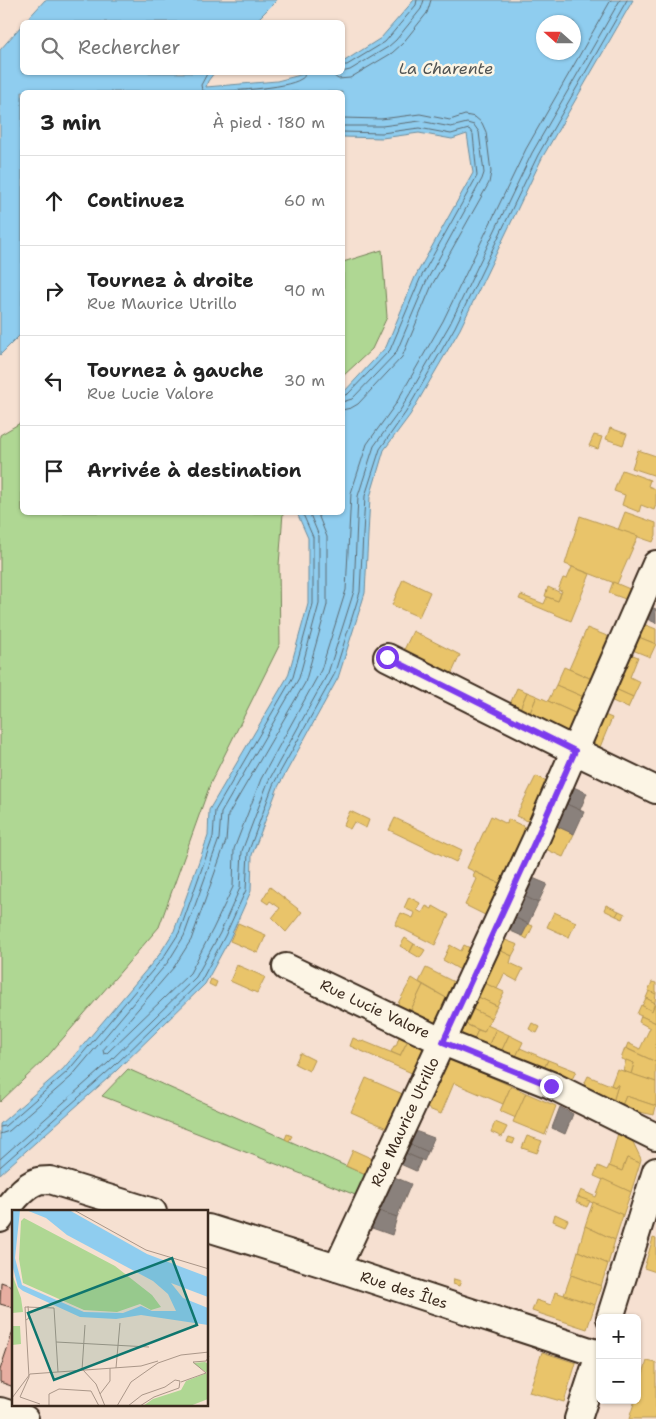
<!DOCTYPE html>
<html lang="fr">
<meta charset="utf-8">
<style>
body{margin:0;font-family:"Shantell Sans",sans-serif;background:#f2f2f2;color:#222}
.controls{position:absolute;right:15px;bottom:15px;display:grid;overflow:hidden;border-radius:8px;box-shadow:0 1px 4px #0004}
.controls button{width:45px;height:45px;display:grid;place-items:center;padding:0;border:0;border-bottom:1px solid #e0e0e0;background:#fff;color:#222;font:25px sans-serif}
.compass{position:absolute;left:536px;top:15px;width:45px;height:45px;border-radius:50%;background:#fff;box-shadow:0 1px 4px #0004;rotate:291deg}
.stop{position:absolute;width:15px;height:15px;margin:-11px;border:4px solid #7c3aed;border-radius:50%;background:#fff}
.stop.end{background:#7c3aed;border-color:#fff;box-shadow:0 1px 5px #0008}
.list{margin:0;padding:0;list-style:none}
h2{display:flex;justify-content:space-between;align-items:center;height:65px;margin:0;padding:0 20px;font-size:21px}
h2 small{font-size:16px;font-weight:400;color:#767676}
.list li{display:grid;grid-template-columns:32px 1fr auto;gap:15px;align-items:center;box-sizing:border-box;height:90px;padding:0 20px;border-top:1px solid #e0e0e0}
.list b{display:block;font-size:19px;white-space:nowrap}
.list p{margin:0;font-size:16px;white-space:nowrap;color:#767676}
.list em{font-size:16px;font-style:normal;color:#767676}
.icon{flex:none;width:28px;height:28px;fill:none;stroke:currentColor;stroke-width:2;stroke-linecap:round;stroke-linejoin:round}
.map{position:relative;flex:none;width:656px;height:1419px;overflow:hidden}
.search{position:absolute;background:#fff;box-shadow:0 1px 4px #0004;left:20px;top:20px;width:325px;height:55px;display:flex;align-items:center;gap:12px;box-sizing:border-box;padding:0 18px;border-radius:8px;color:#767676;font-size:19px}
.panel{position:absolute;background:#fff;box-shadow:0 1px 4px #0004;left:20px;top:90px;width:325px;height:425px;border-radius:8px}
.map>svg:first-child{display:block}
.green{fill:#afd793;stroke:#758058}
.water{fill:#8fcdef;stroke:#6d8c9b;fill-rule:evenodd}
.homes{fill:#e9c46a;stroke:#b59653}
.industry{fill:#8a817c;stroke:#726760}
.lines{fill:none;stroke-linecap:round;stroke-linejoin:round}
.shore{stroke:#5d6b72;stroke-width:1}
.building{fill:#e7aea1;stroke:#3b2a1e}
.minor-casing{stroke:#3b2a1e;stroke-width:30}
.minor{stroke:#fcf5e5;stroke-width:26}
.route{stroke:#7c3aed;stroke-width:6}
.labels{text-anchor:middle;dominant-baseline:central;stroke-width:5;stroke-linejoin:round;paint-order:stroke}
.street-label{font-size:15px;fill:#3b2a1e;stroke:#fcf5e5}
.water-label{font-size:16px;font-style:italic;fill:#505352;stroke:#fcf5e5}
.inset-road{fill:none;stroke:#ab9789;stroke-width:1}
.view{fill:#0f766e;fill-opacity:0.15;stroke:#0f766e;stroke-width:2.5}
.inset-edge{fill:none;stroke:#3b2a1e;stroke-width:2.5}
</style>
<div class="map">
<svg width="656" height="1419" viewBox="0 0 656 1419">
<rect width="100%" height="100%" fill="#f6e0d1"/>
<filter id="ink" filterUnits="userSpaceOnUse"><feTurbulence type="fractalNoise" baseFrequency=".02" numOctaves="2"/><feDisplacementMap in="SourceGraphic" scale="10" xChannelSelector="R" yChannelSelector="G"/><feConvolveMatrix kernelMatrix="1 2 1 2 8 2 1 2 1" color-interpolation-filters="sRGB"/></filter>
<g filter="url(#ink)">
<g class="green">
<path d="M382,250l5,67 -15,32 -29,27v-114z"/>
<path d="M22,422v90l261,1 -4,52 1,79 -69,138 -52,145 -113,131 -46,44v-667z"/>
<path d="M128,1069l240,107 -10,20 -256,-100z"/>
</g>
<g class="water">
<path d="M45,0h232l-22,22h-230z"/>
<path d="M414,0h219l-91,158 -82,171 -50,86 -26,35 -14,47 -5,96 -27,85 -60,109 -26,68 -1,36 -21,47 -25,46 -89,87 -116,103v-50l63,-55 96,-114 15,-24 34,-95 1,-26 79,-134 20,-72v-66l-11,-25 45,-1 1,-119 43,-46 29,-70 58,-104 -6,-39 -15,5 -33,-6 -37,5 -39,-1 -1,-45h-320v241l-22,22v-305l22,-25v47l192,1 -6,8 -2,6 71,-6 31,-8 34,-1 1,-10 38,-24zM544,22h30v30h-30z"/>
</g>
<g class="homes">
<path d="M610,428l17,6 -4,11 -17,-6z"/>
<path d="M594,435l8,2 -4,12 -9,-3z"/>
<path d="M638,450l18,6v20l-24,-8z"/>
<path d="M622,470l28,10 -2,6 8,3v16l-2,5 -13,-5 -2,7 -17,-7 3,-10 -11,-4z"/>
<path d="M625,512l31,11v12l-3,7 -35,-12z"/>
<path d="M580,516l58,20 -21,48 -52,-20z"/>
<path d="M572,567l18,7 -19,47 -52,-22 2,-4 23,9 3,-7 11,4 4,-10 -4,-1 5,-12 4,1z"/>
<path d="M403,579l27,13 -11,25 -27,-12z"/>
<path d="M613,582l19,8 -4,10 -19,-7z"/>
<path d="M548,587l13,6 -3,8 -13,-5z"/>
<path d="M641,623l15,6v15l-20,-8z"/>
<path d="M587,628l25,10 -18,42 -25,-11z"/>
<path d="M413,631l47,24 -9,20 -48,-23z"/>
<path d="M636,636l20,8 -6,13 -20,-8z"/>
<path d="M628,653l10,4 -8,20 10,5 -7,15 -20,-9z"/>
<path d="M564,667l30,13 -8,18 -30,-13z"/>
<path d="M556,685l30,13 -7,17 -31,-14z"/>
<path d="M517,688l10,4 -7,17 -10,-5z"/>
<path d="M613,688l20,9 -5,11 -20,-9z"/>
<path d="M527,692l10,4 -7,17 -10,-4z"/>
<path d="M537,696l42,19 -8,18 -41,-20z"/>
<path d="M602,714l10,4 -12,29 -10,-5z"/>
<path d="M536,776l13,6 -19,40 -14,-6z"/>
<path d="M350,811l19,9 -3,8 -12,-6 -4,7 -7,-3z"/>
<path d="M491,816l16,8 1,-5 19,9 -26,56 -34,-16z"/>
<path d="M395,818l67,32 -6,12 -67,-32z"/>
<path d="M552,824l22,10 -11,23 -22,-10z"/>
<path d="M475,872l26,12 -14,32 -22,-11 12,-26 -4,-2z"/>
<path d="M270,887l32,25 -16,20 -14,-14 8,-10 -10,-7 -2,3 -6,-4z"/>
<path d="M409,897l11,6 -3,7 5,3 4,-7 6,3 1,-3 16,9 -14,30 -40,-20 6,-12 12,5 2,-5 -11,-5z"/>
<path d="M606,905l13,6 -3,5 -12,-6z"/>
<path d="M619,911l6,3 -2,5 -7,-3z"/>
<path d="M554,912l22,10 -7,15 -22,-10z"/>
<path d="M238,923l28,12 -8,18 -28,-12z"/>
<path d="M528,924l5,2 -6,13 -5,-3z"/>
<path d="M405,938l9,6 -4,8 -10,-6z"/>
<path d="M500,938l18,7 -6,11 -17,-8z"/>
<path d="M414,944l11,6 -5,8 -10,-6z"/>
<path d="M450,945l11,6 3,-6 8,4 -10,22 -19,-11z"/>
<path d="M495,948l17,8 -2,7 13,6 -6,12 -13,-7 -7,15 -17,-8z"/>
<path d="M237,965l28,12 -8,16 -27,-12z"/>
<path d="M426,968l30,15 -8,16 -29,-17z"/>
<path d="M412,978l11,7 -13,27 -13,-7z"/>
<path d="M211,979l6,3 -2,5 -6,-3z"/>
<path d="M480,981l24,11 -7,14 -23,-11z"/>
<path d="M652,982l4,1v11l-8,-3z"/>
<path d="M423,985l25,14 -12,27 -26,-14z"/>
<path d="M649,991l7,3 -1,9 -9,-5z"/>
<path d="M474,995l23,11 -6,12 -23,-11z"/>
<path d="M646,998l9,5 -3,8 -10,-5z"/>
<path d="M655,1003l1,20 -19,-9 4,-9 11,6z"/>
<path d="M468,1007l23,11 -7,14 -23,-10z"/>
<path d="M641,1016l15,7v39l-30,-14 2,-5 12,6 10,-21 -11,-6z"/>
<path d="M461,1022l17,8 -6,14 -17,-8z"/>
<path d="M532,1023l8,4 -3,6 -8,-4z"/>
<path d="M487,1025l9,4 -10,22 -14,-7 6,-14 6,2z"/>
<path d="M496,1029l13,6 -10,21 -13,-5z"/>
<path d="M509,1035l14,7 -10,21 -14,-7z"/>
<path d="M399,1037l9,3 -8,16 -9,-4 3,-6h2z"/>
<path d="M353,1038l9,4 1,-1 37,15 8,-16 18,8 -12,26 -64,-28z"/>
<path d="M520,1048l28,12 -7,15 -28,-12z"/>
<path d="M625,1048l31,14v20l-25,-8 3,-11 -13,-4z"/>
<path d="M300,1053l14,7 -5,11 -14,-7z"/>
<path d="M446,1057l65,29 -8,18 -49,-21 -13,31 -17,-7z"/>
<path d="M548,1060l28,11 -8,17 -27,-13z"/>
<path d="M626,1060l8,3 -3,11 -8,-3z"/>
<path d="M617,1069l39,13v24l-30,-10 -5,12 -9,-3 6,-20h-2l-1,2 -4,-2z"/>
<path d="M588,1076l27,11 1,-2h2l-6,20 -32,-12z"/>
<path d="M366,1078l39,17 -16,34 -38,-17z"/>
<path d="M511,1086l15,7 -10,25 -16,-7z"/>
<path d="M526,1093l30,13 -11,29 -32,-13z"/>
<path d="M626,1096l30,10 -2,9 -33,-7z"/>
<path d="M495,1122l12,5 -5,10 -11,-5z"/>
<path d="M618,1133l14,7 9,19 -1,4 -13,-5 -5,13 -13,-5z"/>
<path d="M287,1134l5,2 -3,5 -4,-2z"/>
<path d="M527,1136l15,5 -5,12 -15,-5z"/>
<path d="M509,1137l6,2 -2,5 -6,-2z"/>
<path d="M353,1150l22,10 -7,16 -22,-10z"/>
<path d="M627,1158l13,5 -9,29 -37,-16 4,-10 9,4 2,-4 13,5z"/>
<path d="M603,1179l28,13 -8,23 -45,-18 3,-7 15,7z"/>
<path d="M578,1197l12,4 -3,6 -11,-5z"/>
<path d="M593,1202l30,13 -8,25 -30,-14z"/>
<path d="M555,1214l13,6 -3,6 -12,-5z"/>
<path d="M585,1226l30,14 -7,24 -30,-13z"/>
<path d="M653,1238l3,1v33l-12,-4z"/>
<path d="M578,1251l30,13 -7,22 -30,-11z"/>
<path d="M571,1275l30,11 -6,19 -31,-10z"/>
<path d="M454,1279l7,2 -2,5 -6,-2z"/>
<path d="M555,1292l40,13 -8,24 -55,-18 4,-11 15,5z"/>
<path d="M542,1352l34,11 -12,39 -35,-10z"/>
<path d="M647,1361l9,2v56h-27l6,-19h2v-7z"/>
</g>
<g class="industry">
<path d="M646,605l10,4v14l-16,-7z"/>
<path d="M569,785l18,8 -7,17 -18,-8z"/>
<path d="M562,802l22,10 -10,22 -22,-10z"/>
<path d="M528,876l19,8 -9,19 -18,-9z"/>
<path d="M520,894l18,9 -10,21 -18,-9z"/>
<path d="M510,915l18,9 -6,12 -18,-8z"/>
<path d="M560,1107l13,7 -8,20 -13,-6z"/>
<path d="M415,1131l19,7 -6,14 -18,-8z"/>
<path d="M410,1144l18,8 -4,9 -21,-9z"/>
<path d="M403,1152l18,8 -5,11 -18,-8z"/>
<path d="M392,1176l19,8 -14,33 -21,-7z"/>
<path d="M376,1210l21,7 -5,18 -23,-8z"/>
</g>
<g class="lines">
<g class="shore">
<path d="M342,65h5l38,-23 31,-37 1,-5"/>
<path d="M208,72l-7,13 1,5 5,2c20,-1 79,-3 94,-13 4,-2 3,-3 4,-7"/>
<path d="M329,72l9,7 12,-1 42,-25 10,-9 25,-31 4,-13"/>
<path d="M342,72l8,-2 38,-23 8,-7 25,-31 3,-9"/>
<path d="M342,118l39,1 39,-5 30,6 15,-5 10,2 7,6 4,9 5,40 -2,11 -57,102 -30,72 -44,47 -7,4 -9,2"/>
<path d="M342,126h40l38,-5 31,6 16,-4 7,2 5,7 5,41 -2,6 -56,103 -30,71 -44,46 -10,3"/>
<path d="M342,132l40,1 37,-5 32,6 18,-5 4,5 4,42 -57,103 -30,71 -42,44 -6,2"/>
<path d="M317,512l10,25v68l-22,78 -77,132 -2,26 -35,99 -17,27 -71,83 1,4 3,-1 83,-80 23,-44 20,-42 1,-38 27,-70 60,-109 25,-80 5,-97 16,-49 28,-39 48,-84 83,-172 85,-149"/>
<path d="M0,1127l5,-1 62,-54 96,-114 16,-25 34,-96 2,-26 78,-134 20,-73v-67l-11,-25"/>
<path d="M0,1134l9,-3 62,-54 97,-115 16,-26 35,-97 2,-26 78,-135 20,-74v-68l-10,-24"/>
<path d="M0,1159l108,-96 88,-86 24,-44 20,-45 2,-37 26,-69 60,-109 26,-82 4,-95 16,-50 27,-37 49,-85 82,-171 88,-153"/>
<path d="M0,1167l113,-100 88,-86 24,-45 21,-46 2,-37 25,-68 61,-110 26,-83 5,-96 15,-47 26,-37 49,-85 83,-172 89,-155"/>
</g>
</g>
<g class="building">
<path d="M1,1282l11,4 2,-4v26l-14,-4z"/>
<path d="M14,1328v59l-14,-5v-12z"/>
</g>
<g class="lines">
<defs>
<g id="minor">
<path d="M387,657l188,94 81,39"/>
<path d="M286,967l157,75 108,43 105,52"/>
<path d="M0,1219c7,-12 24,-34 38,-38 3,-1 8,-1 12,-1l103,32"/>
<path d="M208,1228l129,40 262,86"/>
<path d="M337,1268l199,-429 120,-275"/>
<path d="M610,1318l46,-147"/>
<path d="M0,1411l25,8"/>
<path d="M578,1419l22,-67"/>
</g>
</defs>
<use href="#minor" class="minor-casing"/>
<use href="#minor" class="minor"/>
</g>
</g>
<g class="lines" filter="url(#ink)">
<path class="route" d="M387,657l188,94 -39,88 -93,203 108,44"/>
</g>
<g class="labels">
<g class="street-label">
<text transform="translate(375 1009) rotate(25)">Rue Lucie Valore</text>
<text transform="translate(405 1122) rotate(-65)">Rue Maurice Utrillo</text>
<text transform="translate(404 1290) rotate(18)">Rue des Îles</text>
</g>
<g class="water-label">
<text x="446" y="68">La Charente</text>
</g>
</g>
<g transform="translate(12 1210)">
<rect width="196" height="196" fill="#f6e0d1"/>
<path d="M12,8l91,48 37,29 9,12 -10,3 -11,-6 -23,8 -33,-2 -61,-27 -4,-24 2,-38zM0,64l9,24 2,14 -11,1zM0,116h8l1,18 -9,1zM193,152l3,2v35l-18,7h-47l10,-7 28,-9 5,-9 21,-8 -14,-10z" fill="#afd793"/>
<path d="M0,0h8l-5,48 7,27 62,27 39,1 18,-7 11,5h24l-8,-17 -15,-13 -86,-46 -21,-17 -20,-8h43l78,44 61,23v20l-37,-14 12,15 25,10v17l-67,-10 -25,4 -36,-2 -57,-26 -5,-4 -6,-23z" fill="#8fcdef"/>
<path class="inset-road" d="M62,0l72,40 63,19M14,110l3,-2 -1,-12M44,132l93,5M181,152l13,-1 3,-5M104,158l4,-45M70,160l3,-45M71,160l13,14 9,22M169,172l25,-9 -13,-11M88,184l10,-13v-13M0,188l18,-24 111,-8 17,-5M28,194l-20,-7 9,-20 -4,-70 29,1 4,64M37,196v-12l10,-5 32,2 8,15M105,196l14,-24 27,-19 23,-8 28,-3M116,196l14,-11 23,-8 10,-7 5,1 -1,7 -25,9 -14,9"/>
<path class="view" d="M160,48l25,67 -143,55 -26,-67z"/>
<rect width="196" height="196" class="inset-edge"/>
</g>
</svg>
<div class="controls">
<button>+</button>
<button>−</button>
</div>
<svg class="compass" viewBox="-18 -18 36 36"><path d="M0-13l5 13h-10z" fill="#e53935"/><path d="M0 13l5-13h-10z" fill="#767676"/></svg>
<div class="stop" style="left:387px;top:657px"></div>
<div class="stop end" style="left:551px;top:1086px"></div>
<div class="search"><svg class="icon" aria-label="search" viewBox="0 0 24 24"><circle cx="10" cy="10" r="6"/><path d="M15 15l6 6"/></svg>Rechercher</div>
<section class="panel">
<h2>3 min<small>À pied · 180 m</small></h2>
<ul class="list">
<li><svg class="icon" aria-label="ahead" viewBox="0 0 24 24"><path d="M12 20V5M6 11l6-6 6 6"/></svg><div><b>Continuez</b></div><em>60 m</em></li>
<li><svg class="icon" aria-label="right" viewBox="0 0 24 24"><path d="M7 20v-9h11M14 6l5 5-5 5"/></svg><div><b>Tournez à droite</b><p>Rue Maurice Utrillo</p></div><em>90 m</em></li>
<li><svg class="icon" aria-label="left" viewBox="0 0 24 24"><path d="M17 20v-9H6M10 6l-5 5 5 5"/></svg><div><b>Tournez à gauche</b><p>Rue Lucie Valore</p></div><em>30 m</em></li>
<li><svg class="icon" aria-label="arrive" viewBox="0 0 24 24"><path d="M6 21V4h12l-3 4 3 4H6"/></svg><div><b>Arrivée à destination</b></div></li>
</ul>
</section>
</div>
